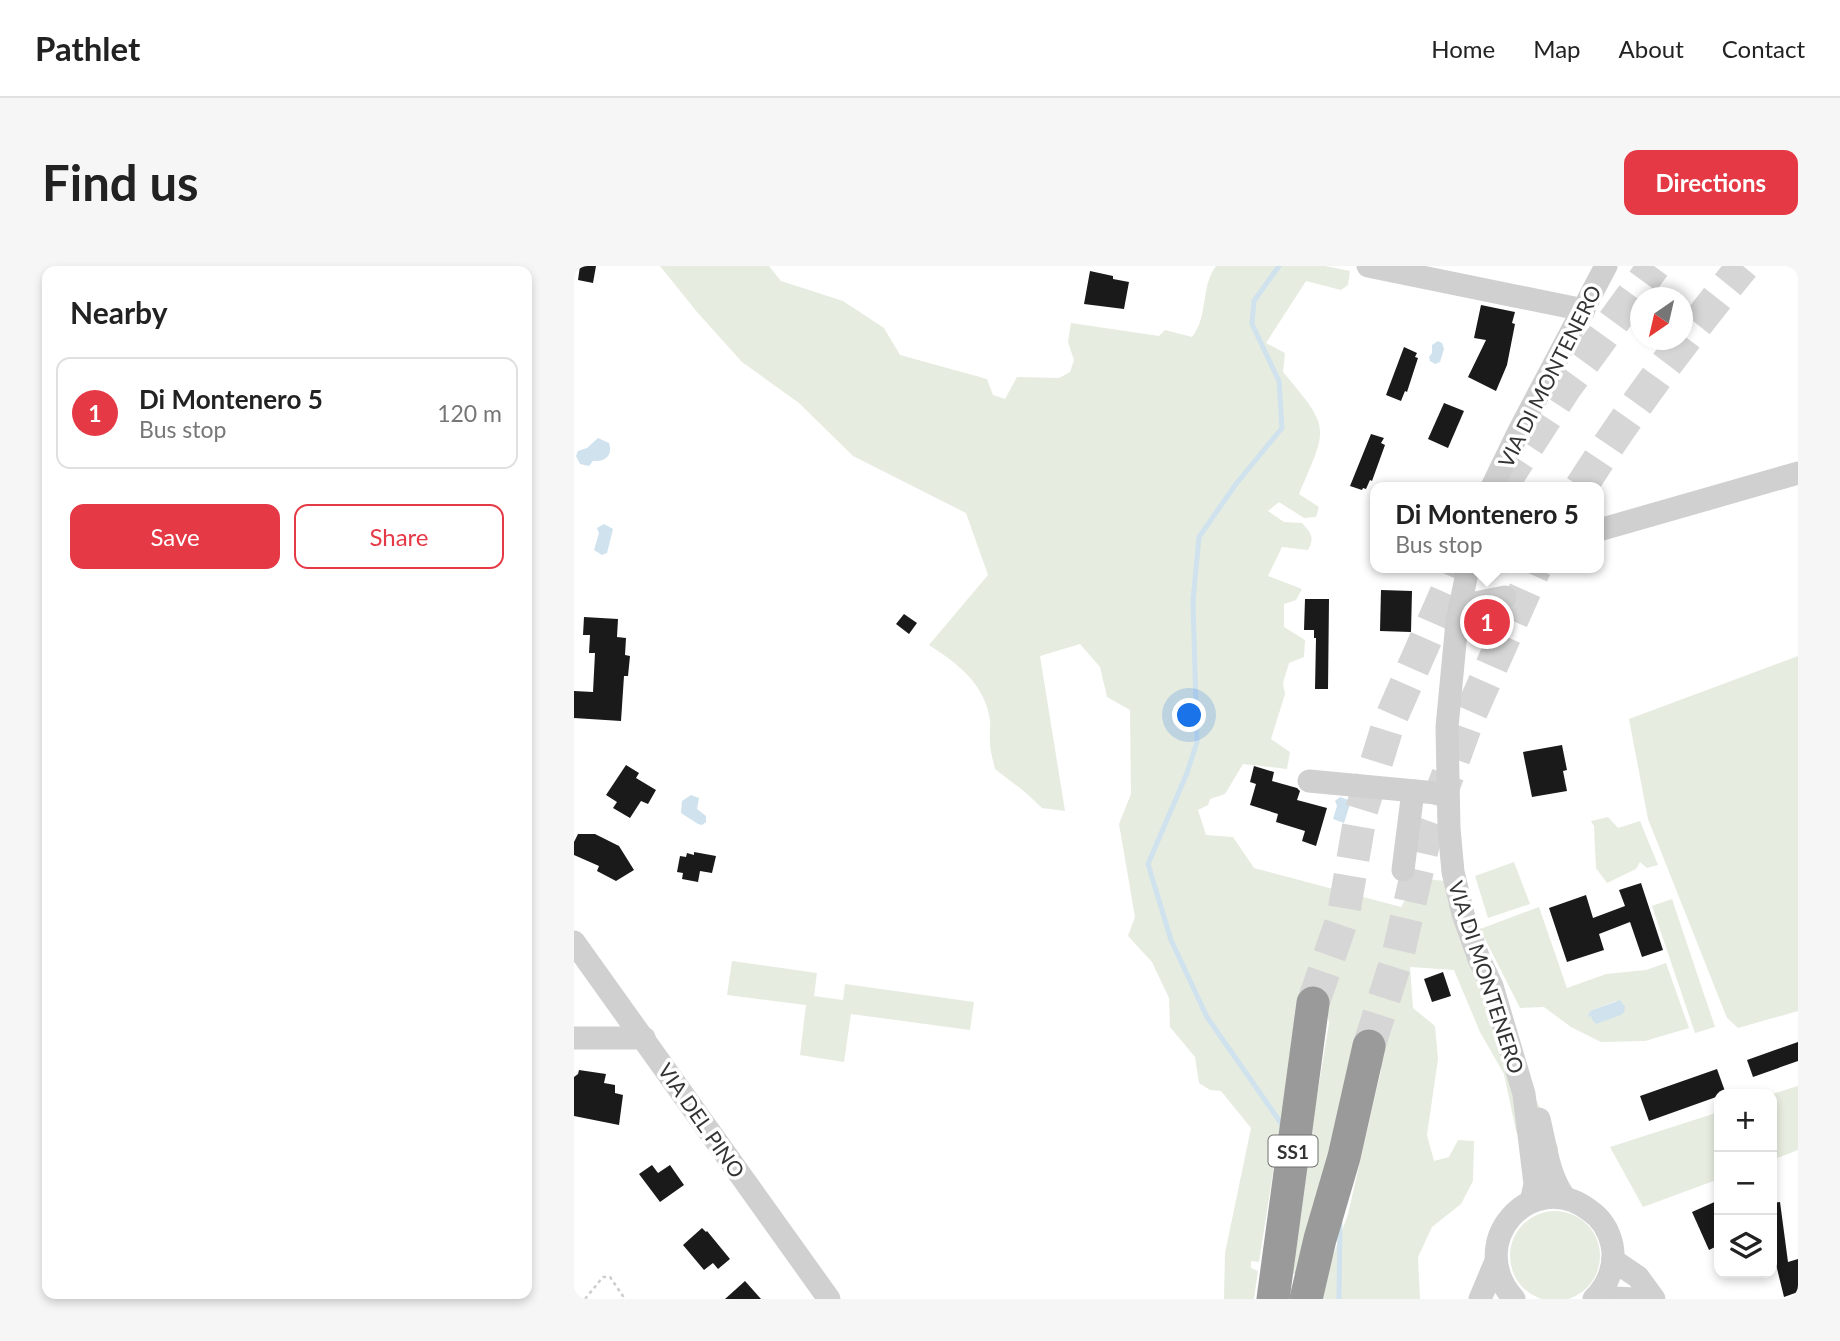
<!DOCTYPE html>
<meta charset="utf-8">
<style>
body{margin:0;font-family:Lato,sans-serif;background:#f6f6f6;color:#222}
.controls{position:absolute;right:21px;bottom:21px;display:grid;overflow:hidden;border-radius:14px;box-shadow:0 4px 10px #0003}
.controls button{width:63px;height:63px;display:grid;place-items:center;padding:0;border:0;border-bottom:2px solid #e0e0e0;background:#fff;color:#222;font:35px sans-serif}
.compass{position:absolute;left:1056px;top:21px;width:63px;height:63px;border-radius:50%;background:#fff;box-shadow:0 4px 10px #0003;rotate:214deg}
.you{position:absolute;left:616px;top:450px;width:24px;height:24px;margin:-18px;border:5px solid #fff;border-radius:50%;background:#1a73e8;box-shadow:0 0 0 10px #1a73e833}
.badge{display:grid;place-items:center;width:46px;height:46px;border-radius:50%;background:#e63946;color:#fff;font-size:23px;font-weight:700}
.pin{position:absolute;translate:-50% -50%;border:4px solid #fff;box-shadow:0 2px 7px #0006}
.popup{position:absolute;left:796px;top:216px;width:234px;height:91px;box-sizing:border-box;display:grid;place-content:center;border-radius:14px;background:#fff;filter:drop-shadow(0 2px 5px #0005);font-size:23px;white-space:nowrap;color:#767676}
.popup b{font-size:26px;color:#222}
.popup::after{content:'';position:absolute;left:50%;top:100%;margin-left:-14px;border:14px solid transparent;border-top-color:#fff}
.list{margin:0;padding:0;list-style:none}
h2{display:flex;justify-content:space-between;align-items:center;height:91px;margin:0;padding:0 28px;font-size:30px}
h2 small{font-size:23px;font-weight:400;color:#767676}
.list li{display:grid;grid-template-columns:46px 1fr auto;gap:21px;align-items:center;box-sizing:border-box;height:112px;margin:0 14px 14px;padding:0 14px;border:2px solid #e0e0e0;border-radius:14px}
.list b{display:block;font-size:26px;white-space:nowrap}
.list p{margin:0;font-size:23px;white-space:nowrap;color:#767676}
.list em{font-size:23px;font-style:normal;color:#767676}
.actions{display:flex;gap:14px;padding:21px 28px}
.actions a{flex:1;padding:16px 0;border:2px solid #e63946;border-radius:14px;text-align:center;font-size:24px;color:#e63946}
.actions .main{background:#e63946;color:#fff}
.icon{flex:none;width:38px;height:38px;fill:none;stroke:currentColor;stroke-width:2;stroke-linecap:round;stroke-linejoin:round}
.map{position:relative;flex:none;width:1224px;height:1033px;overflow:hidden;border-radius:14px}
header{display:flex;align-items:center;gap:42px;box-sizing:border-box;height:98px;padding:0 35px;background:#fff;border-bottom:2px solid #e0e0e0}
header strong{font-size:33px}
nav{display:flex;gap:38px;margin-inline-start:auto;font-size:24px}
.intro{display:flex;align-items:center;justify-content:space-between;box-sizing:border-box;height:168px;padding:0 42px}
h1{margin:0;font-size:49px}
.button{padding:18px 32px;border-radius:14px;background:#e63946;color:#fff;font-size:24px;font-weight:700}
main{display:flex;gap:42px;padding:0 42px}
aside{flex:1;background:#fff;border-radius:14px;box-shadow:0 4px 10px #0003}
.map>svg:first-child{display:block}
.green{fill:#e6ecdf;fill-rule:evenodd}
.water{fill:#cfe2ee}
.lines{fill:none;stroke-linecap:round;stroke-linejoin:round}
.stream{stroke:#cfe2ee;stroke-width:5}
.building{fill:#1a1a1a}
.highway-tunnel{stroke:#d6d6d6;stroke-width:33;stroke-dasharray:33 17;stroke-linecap:butt}
.path{stroke:#cdcdcd;stroke-width:2.5;stroke-dasharray:3.5 3.5;stroke-linecap:butt}
.minor{stroke:#d0d0d0;stroke-width:23}
.highway{stroke:#9a9a9a;stroke-width:33}
.labels{text-anchor:middle;dominant-baseline:central;stroke-width:7;stroke-linejoin:round;paint-order:stroke}
.shield{fill:#fff;stroke:#707070;stroke-width:2}
.shield-label{font-size:19px;font-weight:bold;fill:#333}
.street-label{font-size:21px;fill:#333;stroke:#fff}
</style>
<header>
<strong>Pathlet</strong>
<nav><a>Home</a><a>Map</a><a>About</a><a>Contact</a></nav>
</header>
<div class="intro"><h1>Find us</h1><a class="button">Directions</a></div>
<main>
<aside>
<h2>Nearby<small></small></h2>
<ul class="list">
<li><span class="badge">1</span><div><b>Di Montenero 5</b><p>Bus stop</p></div><em>120 m</em></li>
</ul>
<div class="actions"><a class="main">Save</a><a>Share</a></div>
</aside>
<div class="map">
<svg width="1224" height="1033" viewBox="0 0 1224 1033">
<rect width="100%" height="100%" fill="#fff"/>
<g class="green">
<path d="M86,0h109l12,15 62,20 41,27 16,27 87,24 6,16 12,4 12,-22 42,1 11,-6 4,-12 -6,-18 3,-19 88,13 6,-6 27,7c17,-21 8,-50 24,-71h109l25,5 -2,14 -7,5 -35,-9 -40,62 19,10 -2,19c48,57 45,54 16,122l20,13 -3,10 -12,1 -25,-16 -11,9 16,11 18,1c9,10 13,14 6,27l-26,-3 -14,29 34,13 -6,11 -12,4v23l21,13 -1,17 -15,6 -6,20 2,11 -14,45 19,13 -3,17 -44,-5 -18,30 -15,5 -2,6 -10,5 8,25 27,2 21,31 147,39 17,-29 27,3 3,20 19,58 24,43 67,145v15l-25,3 -17,-34 -12,-57 -24,-42 -26,-62 -44,-3 3,41 22,18 3,33 -11,76 7,26 15,-4 9,-17 16,1 -1,40 -12,23 -29,23 -14,30 2,42h-98l5,-26 21,-59 33,-144 -2,-16 -79,221 -12,-2 41,-250 -3,-18 -28,8 -39,249 -8,-1v7l7,3 -4,28h-30l1,-46 26,-125 -30,-37 -11,-1 -11,-7 -4,-26 -25,-30 -1,-29 -17,-36 -24,-26 7,-19 -16,-93 12,-30 -1,-84 -23,-13 -7,-30 -20,-23 -40,12 25,155 -23,-3 -17,-16 -30,-23c-2,-9 -5,-18 -5,-27 -1,-7 1,-15 0,-22 -5,-36 -33,-57 -61,-75l59,-70 -22,-62 -113,-57 -54,-53 -57,-41 -45,-50z"/>
<path d="M1224,390v355l-60,17 -11,-10 -79,-199 -19,-100z"/>
<path d="M1034,551l10,11 22,-7 18,44 -11,3 -7,-6 -4,7 -29,14 -11,-15 -2,-42 -3,-5z"/>
<path d="M940,596l16,42 -42,14 -13,-42z"/>
<path d="M1098,633l43,128 -20,6 -43,-127z"/>
<path d="M965,641l28,81 39,-14 40,-4 20,-7 23,65 -44,13 -44,1 -30,-15 -27,-20 -24,1 -40,-79zM1042,735l-16,21 -4,2 -6,-13z"/>
<path d="M158,695l85,12 -3,23 29,4 2,-16 129,18 -4,28 -119,-16 -7,48 -44,-7 6,-50 -79,-10z"/>
<path d="M1224,820v64l-26,10v-66z"/>
<path d="M1145,846v67l-76,28 -33,-60z"/>
<circle cx="981" cy="990" r="45"/>
</g>
<g class="water">
<path d="M864,75l4,2 2,6 -4,13 -5,2 -5,-3 -1,-4 3,-4v-8z"/>
<path d="M24,172l11,5c4,12 -3,19 -16,18l-4,5 -9,-2 -4,-8 2,-5 9,-3z"/>
<path d="M30,258l9,5 -6,24 -5,2 -8,-5 5,-17 -2,-5z"/>
<path d="M117,529l8,3 -2,11 9,7v6l-4,3 -4,-1 -17,-11 1,-12z"/>
<path d="M766,531l11,4 -7,22 -11,-4 4,-13 -2,-5z"/>
<path d="M1046,734l5,7 -1,5 -3,3 -25,9 -5,-6 1,-2 -4,1 2,-6z"/>
</g>
<g class="lines">
<g class="stream">
<path d="M705,0l-25,35 -2,23 27,57 3,47 -46,56 -37,53 -6,64 4,141 -10,31 -39,91 23,76 36,77 76,109"/>
<path d="M765,1033l1,-76"/>
</g>
</g>
<g class="building">
<path d="M6,0h16l-3,17 -15,-3z"/>
<path d="M516,5l23,5v3l16,3 -5,27 -40,-5z"/>
<path d="M907,39l34,7 -3,11 3,1 -8,41 -11,26 -28,-14 18,-37 -12,-2z"/>
<path d="M830,81l13,6 -2,4 3,1 -11,34 -2,-1 -4,10 -15,-6z"/>
<path d="M870,137l20,8 -16,37 -20,-9z"/>
<path d="M797,168l13,4 -3,5 4,2 -13,36 -2,-1 -4,9 -3,-1 -1,2 -12,-4z"/>
<path d="M807,324l31,1 -1,41 -31,-1z"/>
<path d="M731,333h24l-1,90h-13l1,-51h-2v-8h-10z"/>
<path d="M330,348l13,9 -8,11 -13,-10z"/>
<path d="M10,351l34,2 -1,18 9,1 -1,17 5,1 -2,20h-4l-3,45 -47,-3v-27l19,1 2,-39h-6l1,-18h-7z"/>
<path d="M988,479l5,25 -4,1 4,20 -35,6 -9,-45z"/>
<path d="M52,499l13,8 -3,5 20,12 -8,14 -7,-3 -11,17 -17,-10 4,-6 -11,-7z"/>
<path d="M680,500l20,6 -2,9 25,7 3,3 -3,9 30,8 -11,38 -14,-5 3,-10 -29,-9 2,-8 -28,-9 6,-21 -6,-2z"/>
<path d="M4,568h17l24,12 15,24 -18,11 -19,-10 2,-5 -25,-11v-13z"/>
<path d="M120,586l22,4 -4,17 -12,-2 -2,11 -16,-3 1,-6 -6,-1 3,-16 6,1 1,-4 7,2z"/>
<path d="M1067,617l22,67 -21,7 -12,-35 -31,12 5,16 -37,12 -18,-54 37,-13 7,23 32,-12 -6,-16z"/>
<path d="M869,706l8,24 -19,6 -8,-23z"/>
<path d="M1224,776v19l-45,16 -6,-17z"/>
<path d="M1143,803l9,25h-7v2l-70,25 -9,-25z"/>
<path d="M5,804l27,4 -2,9 11,2v8l8,2 -4,30 -45,-9v-39l4,-3z"/>
<path d="M78,899l6,8 12,-8 14,20 -24,17 -21,-28z"/>
<path d="M1145,934v45l-10,5 -17,-38z"/>
<path d="M1206,936l8,60 10,-3v33l-14,5 -12,-49v-45z"/>
<path d="M128,962l4,4 1,-1 23,28 -12,10 -5,-6 -9,7 -21,-25z"/>
<path d="M171,1015l16,18h-36z"/>
</g>
<g class="lines">
<g class="highway-tunnel">
<path d="M927,221l64,-99 89,-122"/>
<path d="M1007,221c49,-77 104,-150 162,-221"/>
<path d="M739,737l30,-86 18,-105 27,-87 69,-157"/>
<path d="M795,780l29,-91 27,-118 44,-120 66,-149"/>
</g>
<path class="path" d="M11,1033l18,-22h7l15,22"/>
<g class="minor">
<path d="M794,0l216,44"/>
<path d="M918,221l27,-56 87,-165"/>
<path d="M1025,264l199,-57"/>
<path d="M894,302l-11,54 -10,105 2,101 4,44 10,42 16,45 13,27 32,108 11,90 -4,18"/>
<path d="M886,340l45,-9"/>
<path d="M735,515l138,13"/>
<path d="M829,604l10,-79"/>
<path d="M0,676l255,357"/>
<path d="M0,772h70"/>
<path d="M965,853c7,28 9,56 26,79"/>
<path d="M1039,994l25,17 16,22"/>
<path d="M1022,1031l38,2"/>
<path d="M906,1033l16,-38"/>
<path d="M940,1033c-51,-57 18,-132 75,-89 12,8 20,21 23,35 4,20 -4,40 -18,54"/>
</g>
<g class="highway">
<path d="M699,1033l40,-296"/>
<path d="M732,1033l14,-60 24,-82 25,-111"/>
</g>
</g>
<g class="labels">
<rect class="shield" x="694.5" y="869.5" width="49" height="31" rx="5"/>
<g class="shield-label">
<text x="719" y="885">SS1</text>
</g>
<g class="street-label">
<text transform="translate(975 110) rotate(-63)">VIA DI MONTENERO</text>
<text transform="translate(913 711) rotate(72)">VIA DI MONTENERO</text>
<text transform="translate(128 854) rotate(55)">VIA DEL PINO</text>
</g>
</g>
</svg>
<div class="controls">
<button>+</button>
<button>−</button>
<button><svg class="icon" aria-label="layers" viewBox="0 0 24 24"><path d="M12 4l9 5-9 5-9-5zM3 14l9 5 9-5"/></svg></button>
</div>
<svg class="compass" viewBox="-18 -18 36 36"><path d="M0-13l5 13h-10z" fill="#e53935"/><path d="M0 13l5-13h-10z" fill="#767676"/></svg>
<div class="you"></div>
<div class="pin badge" style="left:913px;top:356px">1</div>
<div class="popup"><b>Di Montenero 5</b>Bus stop</div>
</div>
</main>
